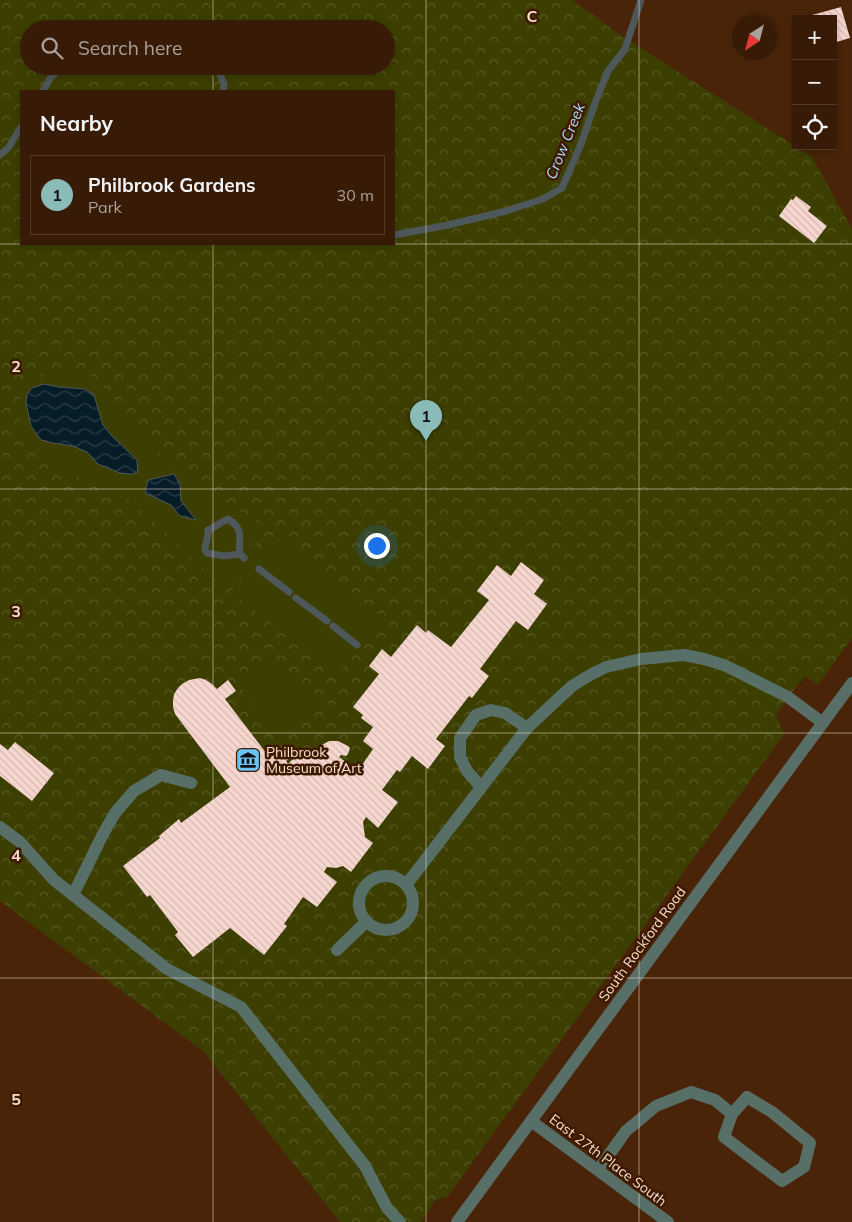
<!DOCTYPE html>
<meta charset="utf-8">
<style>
body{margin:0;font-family:Mulish,sans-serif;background:#422815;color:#f1f3f6}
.controls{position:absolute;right:15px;top:15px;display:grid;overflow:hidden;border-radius:0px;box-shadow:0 2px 8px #0003}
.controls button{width:45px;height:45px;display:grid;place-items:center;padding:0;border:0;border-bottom:1px solid #513928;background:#371b07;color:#f1f3f6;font:25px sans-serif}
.compass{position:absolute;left:732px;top:15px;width:45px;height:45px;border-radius:50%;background:#371b07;box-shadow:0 2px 8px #0003;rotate:216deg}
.you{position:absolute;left:376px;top:545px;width:18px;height:18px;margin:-12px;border:4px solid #fff;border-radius:50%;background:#1a73e8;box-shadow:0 0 0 8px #1a73e833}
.badge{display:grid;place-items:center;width:32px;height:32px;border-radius:50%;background:#8bbbb9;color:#111;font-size:16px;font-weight:700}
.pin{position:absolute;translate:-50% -41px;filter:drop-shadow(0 1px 2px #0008)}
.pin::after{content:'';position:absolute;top:26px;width:18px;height:15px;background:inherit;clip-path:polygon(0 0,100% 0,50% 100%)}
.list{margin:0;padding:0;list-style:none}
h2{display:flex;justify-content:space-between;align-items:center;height:65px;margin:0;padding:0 20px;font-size:21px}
h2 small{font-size:16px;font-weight:400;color:#aaa19b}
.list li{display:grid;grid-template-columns:32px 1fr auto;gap:15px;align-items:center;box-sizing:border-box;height:80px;margin:0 10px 10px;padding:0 10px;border:1px solid #513928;border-radius:0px}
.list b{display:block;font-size:19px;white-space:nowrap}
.list p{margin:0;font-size:16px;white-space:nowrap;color:#aaa19b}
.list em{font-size:16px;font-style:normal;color:#aaa19b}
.icon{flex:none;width:28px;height:28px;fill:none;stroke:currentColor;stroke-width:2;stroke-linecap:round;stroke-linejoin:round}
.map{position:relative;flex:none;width:852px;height:1222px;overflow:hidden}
.search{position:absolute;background:#371b07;box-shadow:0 2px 8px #0003;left:20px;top:20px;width:375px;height:55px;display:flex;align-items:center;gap:12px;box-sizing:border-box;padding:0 18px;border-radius:28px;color:#aaa19b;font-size:19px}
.panel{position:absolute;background:#371b07;box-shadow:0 2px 8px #0003;left:20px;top:90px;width:375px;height:155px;border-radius:0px}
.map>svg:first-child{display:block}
.park{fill:url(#park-crowns);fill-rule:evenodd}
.garden{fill:#3c3f01}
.water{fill:url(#water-waves);stroke:#4e575a}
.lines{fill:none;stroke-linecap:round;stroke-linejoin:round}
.stream{stroke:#4e575a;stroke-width:7}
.building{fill:url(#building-back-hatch)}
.minor{stroke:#576f67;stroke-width:12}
.grid{fill:none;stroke:#f6ddce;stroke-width:1;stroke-opacity:0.55}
.labels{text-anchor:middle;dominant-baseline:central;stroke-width:5;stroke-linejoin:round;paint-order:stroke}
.poi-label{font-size:14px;fill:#f6ddce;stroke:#3e1a00;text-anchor:start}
.street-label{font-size:14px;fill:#f6ddce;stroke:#3e1a00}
.water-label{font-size:15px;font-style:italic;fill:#a5defd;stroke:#3e1a00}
.grid-label{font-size:16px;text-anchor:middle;font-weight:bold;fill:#f6ddce;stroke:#3e1a00;stroke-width:5;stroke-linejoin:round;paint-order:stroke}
</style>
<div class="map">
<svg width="852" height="1222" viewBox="0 0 852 1222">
<defs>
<pattern id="park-crowns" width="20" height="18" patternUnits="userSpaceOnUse" patternTransform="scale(1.25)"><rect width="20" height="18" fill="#3c3f01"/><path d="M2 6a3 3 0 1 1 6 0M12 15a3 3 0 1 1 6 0" fill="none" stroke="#595a25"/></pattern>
<pattern id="water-waves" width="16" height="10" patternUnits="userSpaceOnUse" patternTransform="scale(1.25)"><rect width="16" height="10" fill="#061d28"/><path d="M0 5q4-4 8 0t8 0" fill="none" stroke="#2b3d46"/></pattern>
<pattern id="building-back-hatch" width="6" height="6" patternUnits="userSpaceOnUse" patternTransform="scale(1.25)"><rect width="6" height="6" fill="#f6d7cf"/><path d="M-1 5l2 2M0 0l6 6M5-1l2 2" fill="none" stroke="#d4b9b2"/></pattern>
</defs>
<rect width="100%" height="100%" fill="#492409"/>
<path class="park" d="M0,0h572l44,32 196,125 40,72v409l-34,47 -13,-9 -17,21 -12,19 8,18 -337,463 -12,3 -14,22h-81l-136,-170 -204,-151zM29,29h357v37h-357zM21,91h373v153h-373z"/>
<g class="garden">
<path d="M60,368l10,1 19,6 12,9 16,22 46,54 49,34 55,34 -44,58 -7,-5 -46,-45 -37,-34 -14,-7 -50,-22 -40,-23 -6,-11 -6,-37c13,-20 21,-26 43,-34z"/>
<path d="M276,534l107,84 -47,58 -105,-84z"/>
<path d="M268,664l50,38 -10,13 -29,22 -39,-51z"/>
</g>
<g class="water">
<path d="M44,384l15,3 26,2 9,6 9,30 9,11 25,24 1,12 -7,2 -11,-1 -22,-9 -11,-12 -14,-6 -20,-3 -12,-3 -10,-14 -5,-23 1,-9 5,-6z"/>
<path d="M174,474l6,10 1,17 15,19 -16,-4 -9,-11 -26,-12 3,-13z"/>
</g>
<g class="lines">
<g class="stream">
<path d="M216,66l8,18 -1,7"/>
<path d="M43,91l8,-14 13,-11"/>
<path d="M0,155l9,-8 12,-20"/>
<path d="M394,235l54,-10 58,-14 37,-12 19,-11 19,-44 14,-41 13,-32 17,-22 16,-49"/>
<path d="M240,554l-16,2 -17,-3 -2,-3c0,-7 4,-13 3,-20 8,-3 12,-8 20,-11 17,11 10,18 12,35l4,4"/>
<path d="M259,569l30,23"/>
<path d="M296,598l31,23"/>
<path d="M333,626l24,19"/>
</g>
</g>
<g class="building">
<path d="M841,7l9,31 -17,5v-24h-28v-2z"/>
<path d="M796,196l15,11 -3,4 19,15 -13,17 -35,-27 12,-17 2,1z"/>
<path d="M521,562l23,18 -10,14 13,10 -19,26 -12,-9 -36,48 9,7 -17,22 -3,-2 -33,43 9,7 -17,23 -16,-13 -12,16 -3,-2 -15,20 16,12 -20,26 -12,-11 -3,5 2,15 8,6 -22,29 -8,-6 -7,2 -9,-1 -3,5 13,10 -20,25 -14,-10 -19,27 3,2 -23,29 -34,-27 -37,29 -18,-22 3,-3 -28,-37 -3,2 -24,-31 37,-28 -1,-2 20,-17 2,4 49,-36 -55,-73 -2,-7v-6l1,-7 4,-6 4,-4 7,-4 11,-2 6,2 6,4 5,5 11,-9 8,11 -11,8 45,59 11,-9 8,10 -3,2 2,3 6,-6 19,-6 7,-6 9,-5h9l10,5 2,2 -2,6 -2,2 -5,-1 -2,2 19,14 15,-22 -10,-8 10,-14 -12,-9 2,-3 -10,-8 26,-33 -10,-8 13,-17 9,8 26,-32 9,8 2,-3 23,17 38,-47 -12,-9 20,-26 14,11z"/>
<path d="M15,742l39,31 -22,28 -32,-25v-32l8,6z"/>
</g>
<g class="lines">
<g class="minor">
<path d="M481,787l-14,-16 -7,-14v-19l16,-23 15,-5 14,3 22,15"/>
<path d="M0,827l20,15 34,38 113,89 74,38 124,159 22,42 13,14"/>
<circle cx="386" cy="903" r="27"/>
<path d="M406,885l121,-157 45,-42 18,-11 16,-8 35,-8 43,-4 20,4 20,6 64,32 35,26"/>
<path d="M73,895l30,-61 12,-21 19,-22 27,-16 30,8"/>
<path d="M337,950l29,-28"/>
<path d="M531,1121l137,101"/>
<path d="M598,1170l28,-39 30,-25 35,-14 24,8 17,14 15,-17 25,15 38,31 -6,24 -22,14 -58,-44 8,-23"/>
<path d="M457,1222l395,-539"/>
</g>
</g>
<path class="grid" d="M213,0v29M426,0v1222M639,0v1222M213,66v25M0,244h852M213,244v978M0,489h852M0,733h852M0,978h852"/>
<defs>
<symbol id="museum-square" viewBox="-11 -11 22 22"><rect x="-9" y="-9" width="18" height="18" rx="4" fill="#6bc3f2" stroke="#3e1a00"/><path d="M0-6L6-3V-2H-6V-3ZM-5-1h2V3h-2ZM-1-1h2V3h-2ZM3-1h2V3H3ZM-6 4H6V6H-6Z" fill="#111"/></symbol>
</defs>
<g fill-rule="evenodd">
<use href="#museum-square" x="234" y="746" width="28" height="28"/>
</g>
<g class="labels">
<g class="poi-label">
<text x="266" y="752">Philbrook<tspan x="266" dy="16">Museum of Art</tspan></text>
</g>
<g class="street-label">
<text transform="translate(642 944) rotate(-54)">South Rockford Road</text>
<text transform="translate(608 1160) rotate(37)">East 27th Place South</text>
</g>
<g class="water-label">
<text transform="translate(565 141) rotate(-68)">Crow Creek</text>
</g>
</g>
<g class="grid-label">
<text x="532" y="22">C</text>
<text x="16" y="372">2</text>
<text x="16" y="617">3</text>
<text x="16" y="861">4</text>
<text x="16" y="1105">5</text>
</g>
</svg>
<div class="controls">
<button>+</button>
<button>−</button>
<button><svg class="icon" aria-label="locate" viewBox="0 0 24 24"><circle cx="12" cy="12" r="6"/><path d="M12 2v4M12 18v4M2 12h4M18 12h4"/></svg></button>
</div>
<svg class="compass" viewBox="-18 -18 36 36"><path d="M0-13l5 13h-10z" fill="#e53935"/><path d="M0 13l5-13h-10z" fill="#aaa19b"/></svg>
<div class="you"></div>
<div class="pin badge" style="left:426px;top:441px">1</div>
<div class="search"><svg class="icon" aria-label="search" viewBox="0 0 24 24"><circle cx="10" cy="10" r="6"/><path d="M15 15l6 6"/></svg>Search here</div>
<section class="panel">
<h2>Nearby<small></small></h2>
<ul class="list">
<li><span class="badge">1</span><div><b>Philbrook Gardens</b><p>Park</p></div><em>30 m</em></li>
</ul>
</section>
</div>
